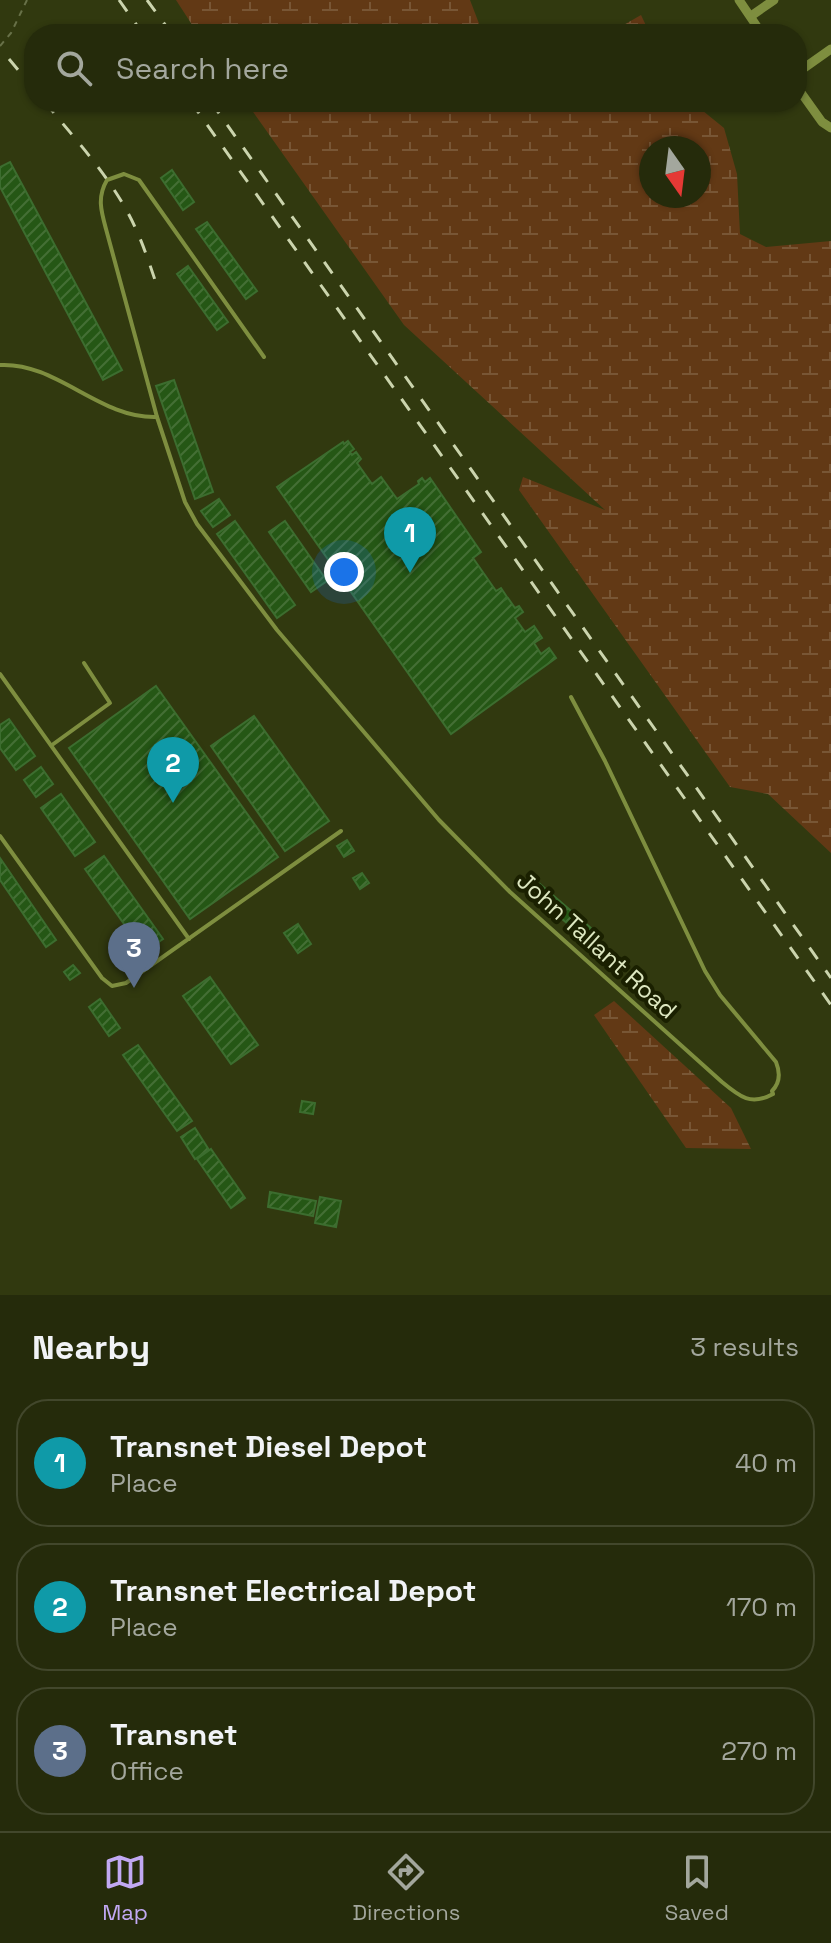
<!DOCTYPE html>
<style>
body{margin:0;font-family:"Space Grotesk",sans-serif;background:#313719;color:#f1f3f6}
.compass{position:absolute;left:639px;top:136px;width:72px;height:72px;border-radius:50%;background:#252b0b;box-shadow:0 2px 6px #0004;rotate:166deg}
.you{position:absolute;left:344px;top:572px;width:28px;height:28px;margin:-20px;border:6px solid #fff;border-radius:50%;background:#1a73e8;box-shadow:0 0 0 12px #1a73e833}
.badge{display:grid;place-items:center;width:52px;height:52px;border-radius:50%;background:#c1a8f3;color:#fff;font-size:26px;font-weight:700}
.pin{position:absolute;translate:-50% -66px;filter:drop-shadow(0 2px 4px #0008)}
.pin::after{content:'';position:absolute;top:42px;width:28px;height:24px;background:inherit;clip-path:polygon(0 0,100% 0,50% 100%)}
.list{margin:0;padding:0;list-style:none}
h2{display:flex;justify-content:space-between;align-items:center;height:104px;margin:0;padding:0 32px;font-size:34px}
h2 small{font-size:26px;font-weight:400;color:#a3a79d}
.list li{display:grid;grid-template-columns:52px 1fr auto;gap:24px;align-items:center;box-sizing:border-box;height:128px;margin:0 16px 16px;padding:0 16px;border:2px solid #42472c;border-radius:32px}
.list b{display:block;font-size:30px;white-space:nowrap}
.list p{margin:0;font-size:26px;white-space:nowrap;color:#a3a79d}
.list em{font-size:26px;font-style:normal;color:#a3a79d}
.icon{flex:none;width:44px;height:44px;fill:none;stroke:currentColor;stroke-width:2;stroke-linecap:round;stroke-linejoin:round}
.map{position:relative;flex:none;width:831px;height:1295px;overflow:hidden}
.search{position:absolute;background:#252b0b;box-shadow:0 2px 6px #0004;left:24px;right:24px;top:24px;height:88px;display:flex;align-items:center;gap:20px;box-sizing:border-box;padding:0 28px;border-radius:32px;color:#a3a79d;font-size:30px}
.sheet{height:536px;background:#252b0b}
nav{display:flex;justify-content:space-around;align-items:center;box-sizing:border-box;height:112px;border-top:2px solid #42472c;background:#252b0b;font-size:22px;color:#a3a79d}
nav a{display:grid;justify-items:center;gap:4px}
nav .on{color:#c1a8f3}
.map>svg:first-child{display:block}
.wetland{fill:url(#wetland-marsh);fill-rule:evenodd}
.building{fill:url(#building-hatch);stroke:#3c6d2f;stroke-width:2}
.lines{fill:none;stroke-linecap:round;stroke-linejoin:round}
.path{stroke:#687148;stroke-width:2;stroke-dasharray:6 6;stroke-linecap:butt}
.lane{stroke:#7e8e3f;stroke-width:4}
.street{stroke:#7e8e3f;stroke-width:9}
.rail{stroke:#cbd4ad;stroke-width:3;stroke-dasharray:14 14;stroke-linecap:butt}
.labels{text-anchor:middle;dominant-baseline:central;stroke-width:8;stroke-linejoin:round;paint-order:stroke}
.street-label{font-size:24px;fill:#dde7c0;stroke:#1a2000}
</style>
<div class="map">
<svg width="831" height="1295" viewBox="0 0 831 1295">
<defs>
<pattern id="wetland-marsh" width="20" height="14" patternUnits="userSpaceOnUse" patternTransform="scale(2)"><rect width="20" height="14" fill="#623915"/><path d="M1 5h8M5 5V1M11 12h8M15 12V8" fill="none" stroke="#785635"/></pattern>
<pattern id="building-hatch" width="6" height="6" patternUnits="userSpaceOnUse" patternTransform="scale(2)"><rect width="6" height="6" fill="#255715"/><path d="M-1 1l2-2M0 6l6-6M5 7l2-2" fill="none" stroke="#446f35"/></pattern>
</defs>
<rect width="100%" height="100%" fill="#31390f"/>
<g class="wetland">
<path d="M176,0h294l13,34h-285z"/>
<path d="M641,15l9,19h-42z"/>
<path d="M246,102h446l32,26 13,46 3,60 26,13 65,-6v612l-63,-59 -38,-7 -211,-297 4,-13 82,33 -201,-185zM699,148v48h-48v-48z"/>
<path d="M614,1001l117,107 20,41 -65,-1 -92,-133z"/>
</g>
<g class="building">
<path d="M10,162l112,208 -19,10 -103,-193v-20z"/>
<path d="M172,170l22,32 -11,8 -22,-32z"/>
<path d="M207,222l50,69 -11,8 -50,-70z"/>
<path d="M188,266l40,56 -11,8 -40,-56z"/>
<path d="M174,380l39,112 -18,7 -39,-113z"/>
<path d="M348,441l6,8 -4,3 2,3 4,-3 5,7 -4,4 15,21 9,-7 16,22 22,-15 -1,-3 4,-3 3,4 5,-4 51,74 -8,6 23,33 5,-3 6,9 -4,4 5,-3 7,10 4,-2 4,6 -8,6 10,14 9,-6 8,12 -8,5 7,11 8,-6 7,10 -105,76 -174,-247 66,-45 1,2z"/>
<path d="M219,499l11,16 -17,12 -12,-16z"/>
<path d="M235,521l60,84 -18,13 -60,-84z"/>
<path d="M285,521l42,60 -16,11 -42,-60z"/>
<path d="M156,686l122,171 -88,62 -121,-171z"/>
<path d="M254,716l75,105 -44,30 -74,-105z"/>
<path d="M9,719l26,37 -19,14 -16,-22v-23z"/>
<path d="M41,767l12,17 -17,13 -12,-17z"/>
<path d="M61,794l34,48 -20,14 -34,-48z"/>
<path d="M347,840l7,11 -10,6 -7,-11z"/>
<path d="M104,856l59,83 -19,13 -59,-83z"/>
<path d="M0,858l56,82 -10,7 -46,-67z"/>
<path d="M362,873l7,10 -9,6 -7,-11z"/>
<path d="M540,884l51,44 -8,9 -51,-44z"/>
<path d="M298,924l13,20 -13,9 -14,-20z"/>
<path d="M73,965l7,8 -10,7 -6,-8z"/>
<path d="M210,977l48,68 -27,19 -48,-68z"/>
<path d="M100,999l20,29 -11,8 -20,-29z"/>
<path d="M138,1045l54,76 -15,10 -54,-76z"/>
<path d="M302,1101l13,2 -2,11 -13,-2z"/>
<path d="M195,1128l14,22 -14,9 -14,-22z"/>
<path d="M211,1149l34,49 -14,10 -34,-49z"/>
<path d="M270,1192l46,9 -3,15 -45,-9z"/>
<path d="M320,1197l21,4 -5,26 -21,-4z"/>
</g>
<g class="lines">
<path class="path" d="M0,46l11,-13 16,-33"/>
<g class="lane">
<path d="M264,357l-125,-177 -15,-6 -17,6c-10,17 -6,31 -1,49l51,188 28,85 12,22 80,106 162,190 71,72 212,190c18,15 29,24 51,12l-1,-3c8,-8 8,-19 4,-29l-56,-67 -15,-24 -100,-210 -34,-64"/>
<path d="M0,365c57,-3 99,54 157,52"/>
<path d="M0,674l189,265"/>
<path d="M52,745l58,-42 -26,-40"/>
<path d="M0,836l102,142 10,8 14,-3 215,-152"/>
</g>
<g class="street">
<path d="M739,0l23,34"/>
<path d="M751,16l23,-16"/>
<path d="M797,73l34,-24"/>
<path d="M797,87l25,35 9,6"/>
</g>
<g class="rail">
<path d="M119,0l24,34"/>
<path d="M147,0l25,34"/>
<path d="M9,59l25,30"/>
<path d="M45,102c29,36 61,70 83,111 12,22 20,46 28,70"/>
<path d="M191,102l640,903"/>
<path d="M211,102l620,876"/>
</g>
</g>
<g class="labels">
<g class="street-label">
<text transform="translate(597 945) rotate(42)">John Tallant Road</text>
</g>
</g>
</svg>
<svg class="compass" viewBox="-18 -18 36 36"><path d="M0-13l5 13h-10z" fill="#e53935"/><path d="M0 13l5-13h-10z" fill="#a3a79d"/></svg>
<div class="you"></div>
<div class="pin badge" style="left:410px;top:573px;background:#0f9aa8">1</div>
<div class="pin badge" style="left:173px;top:803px;background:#0f9aa8">2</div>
<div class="pin badge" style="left:134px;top:988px;background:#5c6f8a">3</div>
<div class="search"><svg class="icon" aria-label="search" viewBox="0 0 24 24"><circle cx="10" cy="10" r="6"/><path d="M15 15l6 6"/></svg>Search here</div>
</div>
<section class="sheet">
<h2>Nearby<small>3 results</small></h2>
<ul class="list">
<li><span class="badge" style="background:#0f9aa8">1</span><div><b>Transnet Diesel Depot</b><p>Place</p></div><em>40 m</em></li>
<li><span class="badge" style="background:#0f9aa8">2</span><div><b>Transnet Electrical Depot</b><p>Place</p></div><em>170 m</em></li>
<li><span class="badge" style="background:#5c6f8a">3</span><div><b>Transnet</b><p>Office</p></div><em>270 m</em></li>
</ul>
</section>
<nav>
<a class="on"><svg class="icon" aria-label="map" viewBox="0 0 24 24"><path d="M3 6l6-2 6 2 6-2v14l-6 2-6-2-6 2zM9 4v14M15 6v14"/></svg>Map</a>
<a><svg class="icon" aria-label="directions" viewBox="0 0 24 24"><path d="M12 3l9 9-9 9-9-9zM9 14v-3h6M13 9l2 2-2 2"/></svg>Directions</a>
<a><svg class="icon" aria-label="saved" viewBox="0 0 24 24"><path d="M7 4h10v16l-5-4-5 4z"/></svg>Saved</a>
</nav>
